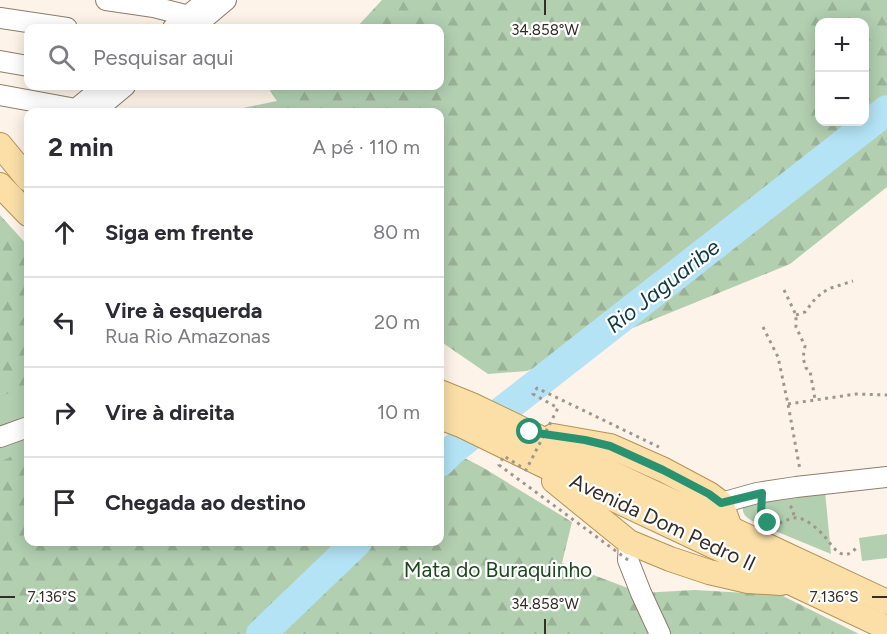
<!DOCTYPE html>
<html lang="pt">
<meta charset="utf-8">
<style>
body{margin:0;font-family:Figtree,sans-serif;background:#f2f2f3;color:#2b2b33}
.controls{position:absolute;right:18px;top:18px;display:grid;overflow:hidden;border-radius:12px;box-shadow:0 3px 15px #0003}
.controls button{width:54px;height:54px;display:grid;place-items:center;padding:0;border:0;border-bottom:2px solid #e1e1e2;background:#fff;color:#2b2b33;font:30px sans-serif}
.stop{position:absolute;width:18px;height:18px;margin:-14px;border:4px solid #299271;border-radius:50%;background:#fff}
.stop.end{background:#299271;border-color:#fff;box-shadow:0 2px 6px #0008}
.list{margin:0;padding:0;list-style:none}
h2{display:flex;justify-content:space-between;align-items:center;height:78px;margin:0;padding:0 24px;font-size:26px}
h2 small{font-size:20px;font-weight:400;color:#7c7c81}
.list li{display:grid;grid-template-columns:39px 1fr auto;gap:18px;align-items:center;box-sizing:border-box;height:90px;padding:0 24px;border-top:2px solid #e1e1e2}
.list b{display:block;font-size:22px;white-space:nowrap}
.list p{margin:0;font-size:20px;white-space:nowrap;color:#7c7c81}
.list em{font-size:20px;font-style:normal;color:#7c7c81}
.icon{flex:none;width:33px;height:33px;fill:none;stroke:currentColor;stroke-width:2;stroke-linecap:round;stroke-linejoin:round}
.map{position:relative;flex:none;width:887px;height:634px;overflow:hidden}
.search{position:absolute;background:#fff;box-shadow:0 3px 15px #0003;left:24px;top:24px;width:420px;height:66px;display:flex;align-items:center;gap:15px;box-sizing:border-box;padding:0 21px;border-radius:12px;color:#7c7c81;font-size:22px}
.panel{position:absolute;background:#fff;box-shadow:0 3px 15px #0003;left:24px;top:108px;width:420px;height:438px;border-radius:12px}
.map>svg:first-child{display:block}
.forest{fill:url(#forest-firs);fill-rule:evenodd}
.green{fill:#b2cfb0}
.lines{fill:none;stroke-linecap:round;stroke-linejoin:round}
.river{stroke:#b3e3f5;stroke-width:30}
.minor-casing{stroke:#8d7d6c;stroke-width:22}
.major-casing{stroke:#b49354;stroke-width:26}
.path{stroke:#a0968d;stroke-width:3;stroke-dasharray:3 4.5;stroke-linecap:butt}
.minor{stroke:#fff;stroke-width:20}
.major{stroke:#fbdfa7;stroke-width:24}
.path-bridge{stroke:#a0968d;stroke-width:3;stroke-dasharray:3 4.5;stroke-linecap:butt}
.route{stroke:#299271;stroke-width:8}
.ticks{fill:none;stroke:#352e27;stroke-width:2}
.labels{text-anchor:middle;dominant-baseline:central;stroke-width:4.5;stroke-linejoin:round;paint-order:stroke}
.street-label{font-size:21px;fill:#352e27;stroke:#fff}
.park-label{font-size:21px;fill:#1e491e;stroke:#fff}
.water-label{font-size:22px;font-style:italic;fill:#0e3946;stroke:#fff}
.ticks-label{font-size:15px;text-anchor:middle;fill:#352e27;stroke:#fff;stroke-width:4.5;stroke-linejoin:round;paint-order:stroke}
</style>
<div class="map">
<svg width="887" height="634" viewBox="0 0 887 634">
<defs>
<pattern id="forest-firs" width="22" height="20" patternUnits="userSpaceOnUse" patternTransform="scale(1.5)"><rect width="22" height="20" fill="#b2cfb0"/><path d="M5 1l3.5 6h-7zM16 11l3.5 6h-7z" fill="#9ab297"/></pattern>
</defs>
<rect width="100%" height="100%" fill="#fef3e8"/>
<g class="forest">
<path d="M382,0h505v187l-97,77 -263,107 -39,3 -48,-33v-229h-216l53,-11 -10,-15h173v-58h-84zM820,22h44v100h-44z"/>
<path d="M0,215l28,31v296h412v-95l11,4 31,16 90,55 -10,41 79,30 54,-3 86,5 78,39h-859z"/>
</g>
<g class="green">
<path d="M28,388v60l-28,14v-66z"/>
<path d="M825,491l6,63 -75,-31c-10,-5 -17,-10 -11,-21z"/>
<path d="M887,534v24l-25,3 -3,-23z"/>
</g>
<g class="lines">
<g class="river">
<path d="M440,462l11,-11 436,-341"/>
<path d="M261,634l96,-92"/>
</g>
<defs>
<g id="minor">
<path d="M106,0l48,7 35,9"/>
<path d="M0,18l67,10"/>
<path d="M201,21l25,-21"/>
<path d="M173,28l34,-28"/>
<path d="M0,61l28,5"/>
<path d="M0,95l76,14 28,-23"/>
<path d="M95,111l30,-25"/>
<path d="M0,437l28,-10"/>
<path d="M721,503l36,-10 39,-6 91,-10"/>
<path d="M629,542l-1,18 13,33 19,41"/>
</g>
<g id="major">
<path d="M0,145l28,34"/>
<path d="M0,185l28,29"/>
<path d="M440,392l32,13 161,78 254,119"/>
<path d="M440,417l21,8 129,63 297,140"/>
<path d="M553,436l57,10 54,24 45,24 12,9 9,25"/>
<path d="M554,481l75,61 41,17 39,13 39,9 33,2"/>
</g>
</defs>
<use href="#minor" class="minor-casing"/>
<use href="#major" class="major-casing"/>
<g class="path">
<path d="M784,290l12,25v12l9,19 -2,12 3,10 4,3 5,28"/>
<path d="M796,315l9,-3 10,-13 8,-7 8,-4 22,-7"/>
<path d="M763,327l15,30 10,47 12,66"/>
<path d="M788,404l68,-10 31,1"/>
<path d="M790,506l3,3 1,9"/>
<path d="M760,509l1,6 5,7"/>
<path d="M772,524c9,1 18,-8 27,-6 9,2 20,12 26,19 9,11 18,27 32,10"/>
</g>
<use href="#minor" class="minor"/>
<use href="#major" class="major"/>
<path class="path-bridge" d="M628,560l-129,-95 5,-9 22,14 32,-62 -25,-14 4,-6 122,59"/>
</g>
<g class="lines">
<path class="route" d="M530,432l55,8 25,6 53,24 46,24 12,9 41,-10 -1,22 7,8"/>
</g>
<path class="ticks" d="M545,0v15M0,597h15M872,597h15M545,619v15"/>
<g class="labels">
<g class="street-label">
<text transform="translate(663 522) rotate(25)">Avenida Dom Pedro II</text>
</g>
<g class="park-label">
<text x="498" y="569">Mata do Buraquinho</text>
</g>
<g class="water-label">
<text transform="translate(663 286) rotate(-38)">Rio Jaguaribe</text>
</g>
</g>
<g class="ticks-label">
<text x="545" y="35">34.858°W</text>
<text x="52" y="602">7.136°S</text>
<text x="834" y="602">7.136°S</text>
<text x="545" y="609">34.858°W</text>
</g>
</svg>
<div class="controls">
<button>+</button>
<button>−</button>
</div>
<div class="stop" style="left:530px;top:432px"></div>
<div class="stop end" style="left:768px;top:523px"></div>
<div class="search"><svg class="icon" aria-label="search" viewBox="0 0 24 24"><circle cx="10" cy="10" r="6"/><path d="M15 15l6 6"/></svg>Pesquisar aqui</div>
<section class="panel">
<h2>2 min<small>A pé · 110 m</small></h2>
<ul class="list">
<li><svg class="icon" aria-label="ahead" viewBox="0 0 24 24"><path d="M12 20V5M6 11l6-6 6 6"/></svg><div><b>Siga em frente</b></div><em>80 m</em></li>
<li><svg class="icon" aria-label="left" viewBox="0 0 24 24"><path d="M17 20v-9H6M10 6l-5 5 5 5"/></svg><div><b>Vire à esquerda</b><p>Rua Rio Amazonas</p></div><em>20 m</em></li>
<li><svg class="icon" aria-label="right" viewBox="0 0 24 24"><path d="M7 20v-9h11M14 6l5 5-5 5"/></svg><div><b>Vire à direita</b></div><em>10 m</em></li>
<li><svg class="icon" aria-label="arrive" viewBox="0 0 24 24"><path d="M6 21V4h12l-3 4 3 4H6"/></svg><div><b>Chegada ao destino</b></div></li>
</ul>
</section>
</div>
